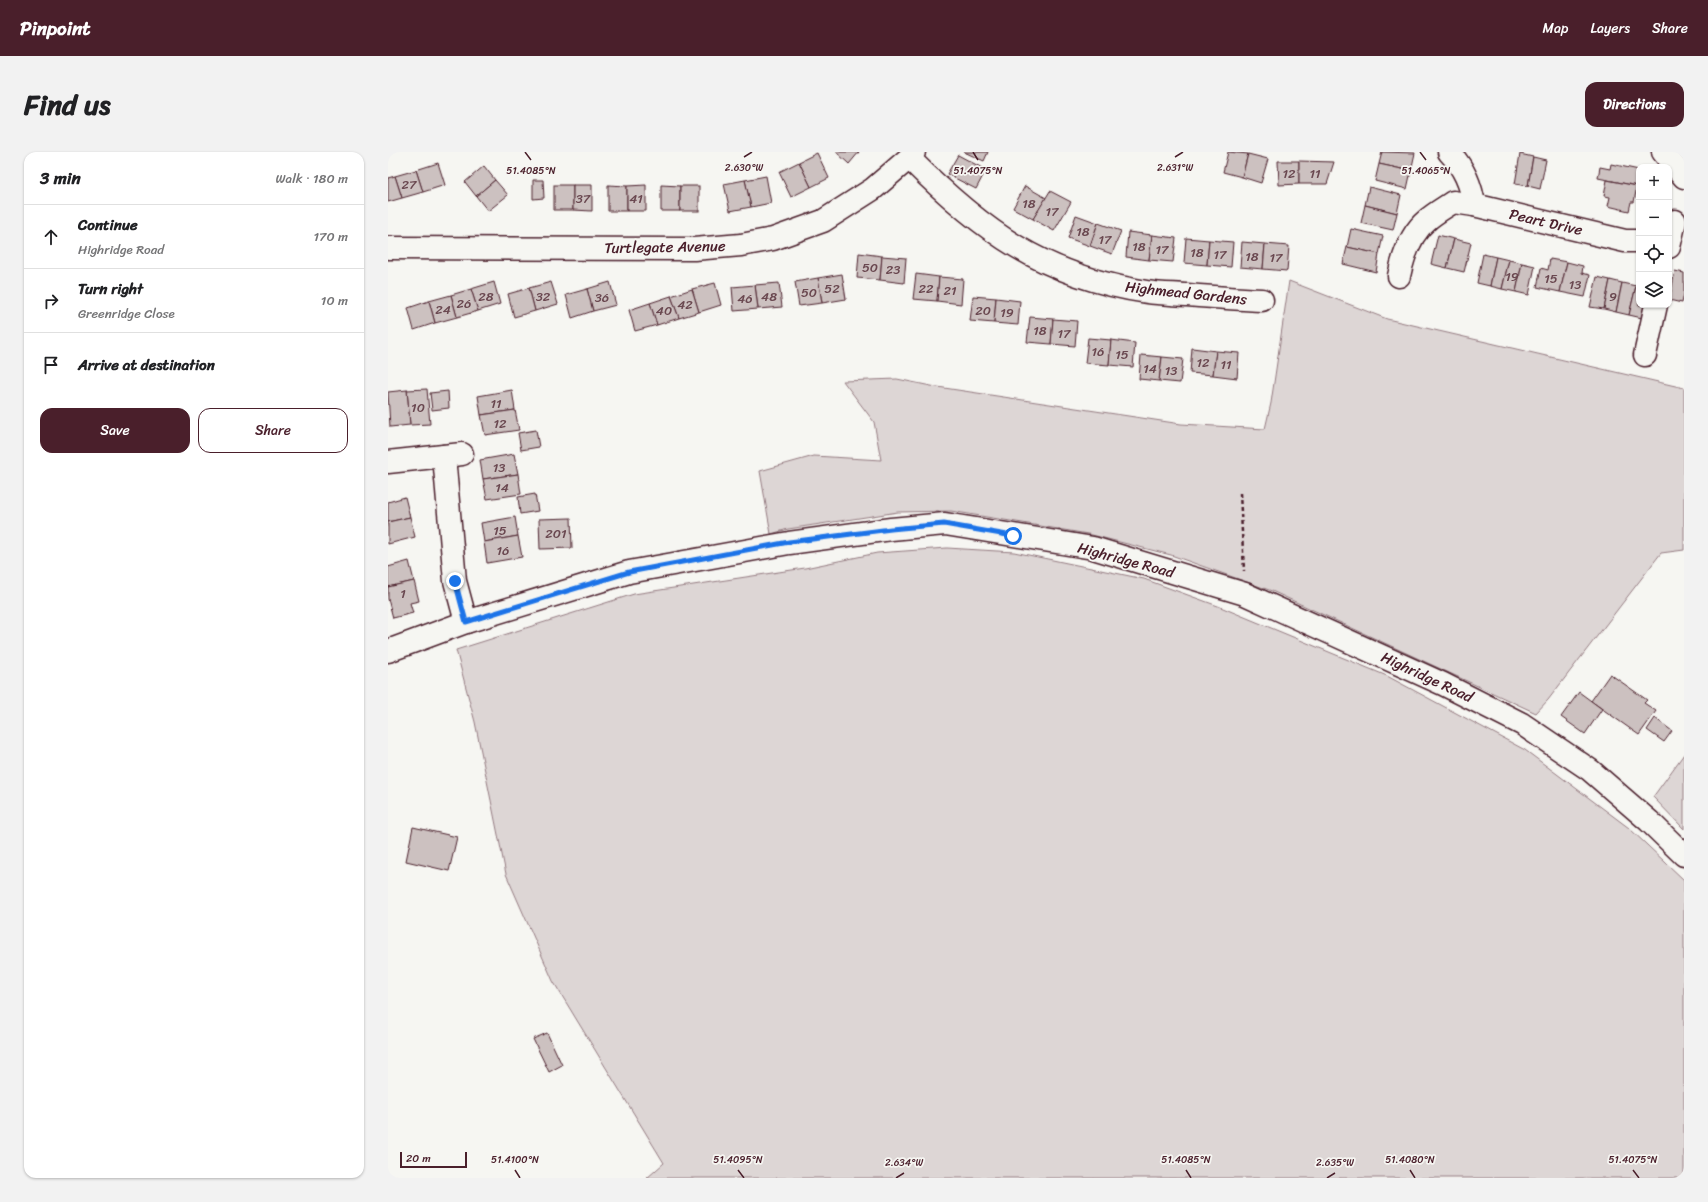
<!DOCTYPE html>
<meta charset="utf-8">
<style>
body{margin:0;font-family:Sriracha,sans-serif;background:#f2f2f2;color:#202124}
.controls{position:absolute;right:12px;top:12px;display:grid;overflow:hidden;border-radius:8px;box-shadow:0 1px 3px #0004}
.controls button{width:36px;height:36px;display:grid;place-items:center;padding:0;border:0;border-bottom:1px solid #e0e0e0;background:#fff;color:#202124;font:20px sans-serif}
.scale{position:absolute;left:12px;bottom:10px;width:67px;box-sizing:border-box;padding-left:4px;border:2px solid #4a1f2b;border-top:0;font-size:11px;line-height:14px;white-space:nowrap;color:#4a1f2b;-webkit-text-stroke:3px #f6f6f2;paint-order:stroke}
.stop{position:absolute;width:12px;height:12px;margin:-9px;border:3px solid #1a73e8;border-radius:50%;background:#fff}
.stop.end{background:#1a73e8;border-color:#fff;box-shadow:0 1px 4px #0008}
.list{margin:0;padding:0;list-style:none}
h2{display:flex;justify-content:space-between;align-items:center;height:52px;margin:0;padding:0 16px;font-size:17px}
h2 small{font-size:13px;font-weight:400;color:#757577}
.list li{display:grid;grid-template-columns:26px 1fr auto;gap:12px;align-items:center;box-sizing:border-box;height:64px;padding:0 16px;border-top:1px solid #e0e0e0}
.list b{display:block;font-size:15px;white-space:nowrap}
.list p{margin:0;font-size:13px;white-space:nowrap;color:#757577}
.list em{font-size:13px;font-style:normal;color:#757577}
.actions{display:flex;gap:8px;padding:12px 16px}
.actions a{flex:1;padding:9px 0;border:1px solid #4a1f2b;border-radius:12px;text-align:center;font-size:14px;color:#4a1f2b}
.actions .main{background:#4a1f2b;color:#fff}
.icon{flex:none;width:22px;height:22px;fill:none;stroke:currentColor;stroke-width:2;stroke-linecap:round;stroke-linejoin:round}
.map{position:relative;flex:none;width:1296px;height:1026px;overflow:hidden;border-radius:12px}
header{display:flex;align-items:center;gap:24px;box-sizing:border-box;height:56px;padding:0 20px;background:#4a1f2b;color:#fff}
header strong{font-size:19px}
nav{display:flex;gap:22px;margin-inline-start:auto;font-size:14px}
.intro{display:flex;align-items:center;justify-content:space-between;box-sizing:border-box;height:96px;padding:0 24px}
h1{margin:0;font-size:28px}
.button{padding:10px 18px;border-radius:12px;background:#4a1f2b;color:#fff;font-size:14px;font-weight:700}
main{display:flex;gap:24px;padding:0 24px}
aside{flex:1;background:#fff;border-radius:12px;box-shadow:0 1px 3px #0004}
.map>svg:first-child{display:block}
.green{fill:#ddd6d5;stroke:#947a80}
.building{fill:#ccc1c0;stroke:#4a1f2b}
.lines{fill:none;stroke-linecap:round;stroke-linejoin:round}
.minor-casing{stroke:#4a1f2b;stroke-width:25}
.path{stroke:#4a1f2b;stroke-width:2.5;stroke-dasharray:4 3;stroke-linecap:butt}
.minor{stroke:#f6f6f2;stroke-width:22}
.route{stroke:#1a73e8;stroke-width:5}
.ticks{fill:none;stroke:#4a1f2b;stroke-width:1.5}
.labels{text-anchor:middle;dominant-baseline:central;stroke-width:3.5;stroke-linejoin:round;paint-order:stroke}
.number-label{font-size:13px;fill:#6a4850}
.street-label{font-size:15px;fill:#4a1f2b;stroke:#f6f6f2}
.ticks-label{font-size:10px;text-anchor:middle;fill:#4a1f2b;stroke:#f6f6f2;stroke-width:3.5;stroke-linejoin:round;paint-order:stroke}
</style>
<header>
<strong>Pinpoint</strong>
<nav><a>Map</a><a>Layers</a><a>Share</a></nav>
</header>
<div class="intro"><h1>Find us</h1><a class="button">Directions</a></div>
<main>
<aside>
<h2>3 min<small>Walk · 180 m</small></h2>
<ul class="list">
<li><svg class="icon" aria-label="ahead" viewBox="0 0 24 24"><path d="M12 20V5M6 11l6-6 6 6"/></svg><div><b>Continue</b><p>Highridge Road</p></div><em>170 m</em></li>
<li><svg class="icon" aria-label="right" viewBox="0 0 24 24"><path d="M7 20v-9h11M14 6l5 5-5 5"/></svg><div><b>Turn right</b><p>Greenridge Close</p></div><em>10 m</em></li>
<li><svg class="icon" aria-label="arrive" viewBox="0 0 24 24"><path d="M6 21V4h12l-3 4 3 4H6"/></svg><div><b>Arrive at destination</b></div></li>
</ul>
<div class="actions"><a class="main">Save</a><a>Share</a></div>
</aside>
<div class="map">
<svg width="1296" height="1026" viewBox="0 0 1296 1026">
<rect width="100%" height="100%" fill="#f6f6f2"/>
<filter id="ink" filterUnits="userSpaceOnUse"><feTurbulence type="fractalNoise" baseFrequency=".025" numOctaves="2"/><feDisplacementMap in="SourceGraphic" scale="8" xChannelSelector="R" yChannelSelector="G"/><feConvolveMatrix kernelMatrix="1 2 1 2 8 2 1 2 1" color-interpolation-filters="sRGB"/></filter>
<g filter="url(#ink)">
<g class="green">
<path d="M901,129l98,38 297,69v162l-23,3 -113,147 -12,13 -264,-122 -101,-36 -83,-21 -137,-23 -53,1 -110,17 -17,5 -11,-63 54,-15 67,4 -7,-38 -31,-41 54,-2 34,7 250,38 84,5 6,-26z"/>
<path d="M559,396l67,4 130,27 74,27 169,70 138,74 104,78 55,52v298h-1037l17,-15 -111,-182 -47,-107 -31,-152 -19,-72 178,-56 171,-26 72,-15z"/>
<path d="M1296,602v75l-31,-32z"/>
</g>
<g class="building">
<path d="M448,0h23l-10,12z"/>
<path d="M576,0h24l-4,9z"/>
<path d="M840,0l20,2 -6,23 -19,-5z"/>
<path d="M994,0l33,1 -4,18 -32,-7z"/>
<path d="M429,1l12,25 -18,9 -12,-25z"/>
<path d="M860,2l20,5 -7,24 -19,-6z"/>
<path d="M1132,2l13,3 -5,29 -13,-2z"/>
<path d="M570,3l28,15 -10,19 -29,-15z"/>
<path d="M1145,5l13,3 -6,29 -12,-3z"/>
<path d="M890,9h21v23l-20,1z"/>
<path d="M911,9l35,1 -7,22h-28z"/>
<path d="M411,10l12,25 -20,10 -12,-25z"/>
<path d="M50,11l7,22 -22,7 -7,-22z"/>
<path d="M991,12l32,7 -4,18 -32,-8z"/>
<path d="M1223,12l28,6 -2,16 -39,-8 2,-11 10,2z"/>
<path d="M96,14l11,14 -19,16 -11,-14z"/>
<path d="M28,18l7,22 -21,6 -7,-22z"/>
<path d="M7,24l7,22 -14,4v-24z"/>
<path d="M378,24l5,27 -20,4 -6,-27z"/>
<path d="M107,28l13,15 -20,16 -12,-15z"/>
<path d="M145,28h10l1,18 -11,1z"/>
<path d="M357,28l6,27 -21,4 -6,-27z"/>
<path d="M1219,28l30,6 -3,16h-3l-2,9 -21,-5 2,-9 -6,-1z"/>
<rect x="166" y="33" width="19" height="25"/>
<path d="M185,33h19v26l-19,-1z"/>
<path d="M220,33l19,1v25h-19z"/>
<path d="M258,33v26h-19v-25z"/>
<path d="M273,33l19,1v25h-19z"/>
<rect x="292" y="34" width="19" height="25"/>
<path d="M637,34l21,12 -13,21 -20,-11z"/>
<path d="M981,35l32,8 -4,18 -32,-8z"/>
<path d="M662,39l21,11 -17,29 -21,-12z"/>
<path d="M977,53l32,8 -4,17 -32,-7z"/>
<path d="M688,63l22,8 -8,23 -22,-8z"/>
<path d="M710,71l23,8 -9,23 -22,-8z"/>
<path d="M963,77l32,7 -4,18 -32,-7z"/>
<path d="M740,80l24,3 -3,25 -23,-3z"/>
<path d="M764,83l24,3 -3,24 -24,-2z"/>
<path d="M1050,83l16,4 -7,29 -16,-4z"/>
<path d="M798,86l23,2 -2,25 -23,-2z"/>
<path d="M1066,87l17,4 -7,29 -17,-4z"/>
<path d="M821,88l24,2 -2,25 -24,-2z"/>
<path d="M854,90l23,2 -2,25 -23,-2z"/>
<path d="M877,92l24,2 -2,25 -24,-2z"/>
<path d="M959,95l32,7 -3,18 -33,-8z"/>
<path d="M471,101l23,3 -2,24 -23,-2z"/>
<path d="M1095,102l13,3 -6,29 -13,-3z"/>
<path d="M494,104l24,2 -2,25 -24,-3z"/>
<path d="M1108,105l13,3 -7,29 -12,-3z"/>
<path d="M1162,107l17,3 -7,30 -23,-5 4,-19 7,2z"/>
<path d="M1121,108l13,3 -6,29 -14,-3z"/>
<path d="M1179,110l16,4 -1,7 8,2 -5,22 -25,-5z"/>
<path d="M1134,111l13,3 -6,29 -13,-3z"/>
<path d="M1287,119l9,2v21l-2,9 -13,-3z"/>
<path d="M454,122l4,25 -24,4 -4,-25z"/>
<path d="M528,122l23,3 -2,24 -24,-2z"/>
<path d="M551,125l24,2 -2,25 -24,-3z"/>
<path d="M1209,125l13,3 -6,29 -14,-2z"/>
<path d="M430,126l4,25 -23,3 -4,-24z"/>
<path d="M1222,128l12,3 -6,29 -12,-3z"/>
<path d="M106,130l6,22 -22,7 -7,-22z"/>
<path d="M163,130l7,22 -23,7 -6,-23z"/>
<path d="M222,130l6,23 -23,6 -6,-22z"/>
<path d="M327,131l6,22 -22,7 -7,-23z"/>
<path d="M391,131l3,24 -24,2 -3,-24z"/>
<path d="M1234,131l14,3 -7,29 -13,-3z"/>
<path d="M367,133l3,24 -24,2 -2,-24z"/>
<path d="M1248,134h3v19h6l-3,13 -13,-3z"/>
<path d="M141,136l6,23 -21,6 -6,-23z"/>
<path d="M83,137l7,22 -21,6 -6,-22z"/>
<path d="M199,137l6,22 -21,7 -6,-23z"/>
<path d="M304,137l7,23 -20,6 -8,-22z"/>
<path d="M63,143l6,22 -22,6 -6,-22z"/>
<path d="M283,144l8,22 -22,7 -7,-22z"/>
<path d="M585,144l23,2 -2,25 -24,-2z"/>
<path d="M608,146l24,3 -2,24 -24,-2z"/>
<path d="M41,149l6,22 -21,7 -6,-22z"/>
<path d="M262,151l7,22 -22,6 -6,-21z"/>
<path d="M642,165l23,2 -2,25 -24,-2z"/>
<path d="M665,167l24,2 -2,25 -24,-2z"/>
<path d="M700,186l23,2 -2,25 -24,-2z"/>
<path d="M723,188l24,3 -2,24 -24,-2z"/>
<path d="M804,196l24,3 -3,24 -23,-2z"/>
<path d="M828,199l23,2 -2,25 -24,-3z"/>
<path d="M753,203l21,2 -3,24 -20,-2z"/>
<path d="M774,205l21,2 -3,24 -21,-2z"/>
<path d="M39,237l3,35 -20,1 -3,-35z"/>
<path d="M19,238l3,35 -20,2 -2,-35z"/>
<path d="M124,238l3,20 -34,5 -3,-19z"/>
<path d="M60,239l1,17 -17,2 -2,-17z"/>
<path d="M127,258l4,20 -34,5 -4,-20z"/>
<path d="M148,278l3,17 -18,3 -3,-17z"/>
<path d="M126,302l4,20 -35,5 -3,-19z"/>
<path d="M130,322l3,20 -34,5 -4,-20z"/>
<path d="M147,342l3,17 -18,3 -2,-17z"/>
<path d="M17,345l5,20 -22,5v-20z"/>
<path d="M22,365l5,20 -27,7v-22z"/>
<path d="M127,365l3,19 -34,6 -3,-19z"/>
<path d="M183,366l1,30 -32,1 -1,-30z"/>
<path d="M130,384l4,21 -35,6 -3,-21z"/>
<path d="M21,409l5,20 -26,6v-20z"/>
<path d="M26,429l5,20 -9,2 3,10 -20,5 -5,-19v-12z"/>
<path d="M1222,522l37,26 -3,3 12,8 -17,24 -48,-34z"/>
<path d="M1191,540l23,17 -17,25 -24,-17z"/>
<path d="M1267,566l17,13 -8,11 -17,-12z"/>
<path d="M25,675l44,10 -8,34 -43,-10z"/>
<path d="M159,881l15,32 -13,7 -16,-33z"/>
</g>
<g class="lines">
<defs>
<g id="minor">
<path d="M1061,0c15,16 22,32 25,53"/>
<path d="M1275,0l21,25"/>
<path d="M521,6c73,73 134,118 238,134 13,2 27,2 40,3 25,2 50,4 75,5"/>
<path d="M1281,95l6,-26"/>
<path d="M0,96l306,1 47,-4 32,-6 50,-18 50,-32 36,-31 5,-6"/>
<path d="M1011,124c4,-19 12,-43 28,-56 8,-7 17,-12 26,-18l21,3 151,36h14"/>
<path d="M1257,203l11,-50"/>
<path d="M56,304l11,125 11,41"/>
<path d="M0,310l74,-8"/>
<path d="M0,499l78,-29 163,-50 160,-29 102,-14 54,-5 148,24 152,46 198,90 79,40 68,46 59,51 35,34"/>
</g>
</defs>
<use href="#minor" class="minor-casing"/>
<path class="path" d="M852,341l4,78"/>
<use href="#minor" class="minor"/>
</g>
</g>
<g class="lines" filter="url(#ink)">
<path class="route" d="M67,429l11,41 163,-50 160,-30 102,-13 53,-5 69,12"/>
</g>
<path class="ticks" d="M137,0l6,8M585,0l5,8M1032,0l6,8M356,5l8,-5M787,5l8,-5M127,1018l5,8M350,1018l6,8M798,1018l5,8M1022,1018l5,8M1245,1018l6,8M508,1026l8,-5M939,1026l8,-5"/>
<g class="labels">
<g class="number-label">
<text x="901" y="21">12</text>
<text x="927" y="21">11</text>
<text x="21" y="32">27</text>
<text x="195" y="46">37</text>
<text x="248" y="46">41</text>
<text x="641" y="51">18</text>
<text x="664" y="59">17</text>
<text x="695" y="79">18</text>
<text x="717" y="87">17</text>
<text x="751" y="94">18</text>
<text x="774" y="97">17</text>
<text x="809" y="100">18</text>
<text x="832" y="102">17</text>
<text x="864" y="104">18</text>
<text x="888" y="105">17</text>
<text x="482" y="115">50</text>
<text x="505" y="117">23</text>
<text x="1124" y="124">19</text>
<text x="1163" y="126">15</text>
<text x="1187" y="132">13</text>
<text x="444" y="136">52</text>
<text x="538" y="136">22</text>
<text x="562" y="138">21</text>
<text x="421" y="140">50</text>
<text x="98" y="144">28</text>
<text x="155" y="144">32</text>
<text x="381" y="144">48</text>
<text x="1225" y="144">9</text>
<text x="214" y="145">36</text>
<text x="357" y="146">46</text>
<text x="76" y="151">26</text>
<text x="297" y="152">42</text>
<text x="55" y="157">24</text>
<text x="276" y="158">40</text>
<text x="595" y="158">20</text>
<text x="619" y="160">19</text>
<text x="652" y="178">18</text>
<text x="676" y="181">17</text>
<text x="710" y="199">16</text>
<text x="734" y="202">15</text>
<text x="815" y="210">12</text>
<text x="838" y="212">11</text>
<text x="762" y="216">14</text>
<text x="783" y="218">13</text>
<text x="108" y="251">11</text>
<text x="30" y="255">10</text>
<text x="112" y="271">12</text>
<text x="111" y="315">13</text>
<text x="114" y="335">14</text>
<text x="112" y="378">15</text>
<text x="168" y="381">201</text>
<text x="115" y="398">16</text>
<text x="15" y="441">1</text>
</g>
<g class="street-label">
<text transform="translate(1158 70) rotate(13)">Peart Drive</text>
<text transform="translate(277 95) rotate(-1)">Turtlegate Avenue</text>
<text transform="translate(798 141) rotate(6)">Highmead Gardens</text>
<text transform="translate(738 408) rotate(15)">Highridge Road</text>
<text transform="translate(1039 525) rotate(25)">Highridge Road</text>
</g>
</g>
<g class="ticks-label">
<text x="356" y="19">2.630°W</text>
<text x="787" y="19">2.631°W</text>
<text x="143" y="22">51.4085°N</text>
<text x="590" y="22">51.4075°N</text>
<text x="1038" y="22">51.4065°N</text>
<text x="127" y="1011">51.4100°N</text>
<text x="350" y="1011">51.4095°N</text>
<text x="798" y="1011">51.4085°N</text>
<text x="1022" y="1011">51.4080°N</text>
<text x="1245" y="1011">51.4075°N</text>
<text x="516" y="1014">2.634°W</text>
<text x="947" y="1014">2.635°W</text>
</g>
</svg>
<div class="controls">
<button>+</button>
<button>−</button>
<button><svg class="icon" aria-label="locate" viewBox="0 0 24 24"><circle cx="12" cy="12" r="6"/><path d="M12 2v4M12 18v4M2 12h4M18 12h4"/></svg></button>
<button><svg class="icon" aria-label="layers" viewBox="0 0 24 24"><path d="M12 4l9 5-9 5-9-5zM3 14l9 5 9-5"/></svg></button>
</div>
<div class="scale">20 m</div>
<div class="stop" style="left:625px;top:384px"></div>
<div class="stop end" style="left:67px;top:429px"></div>
</div>
</main>
